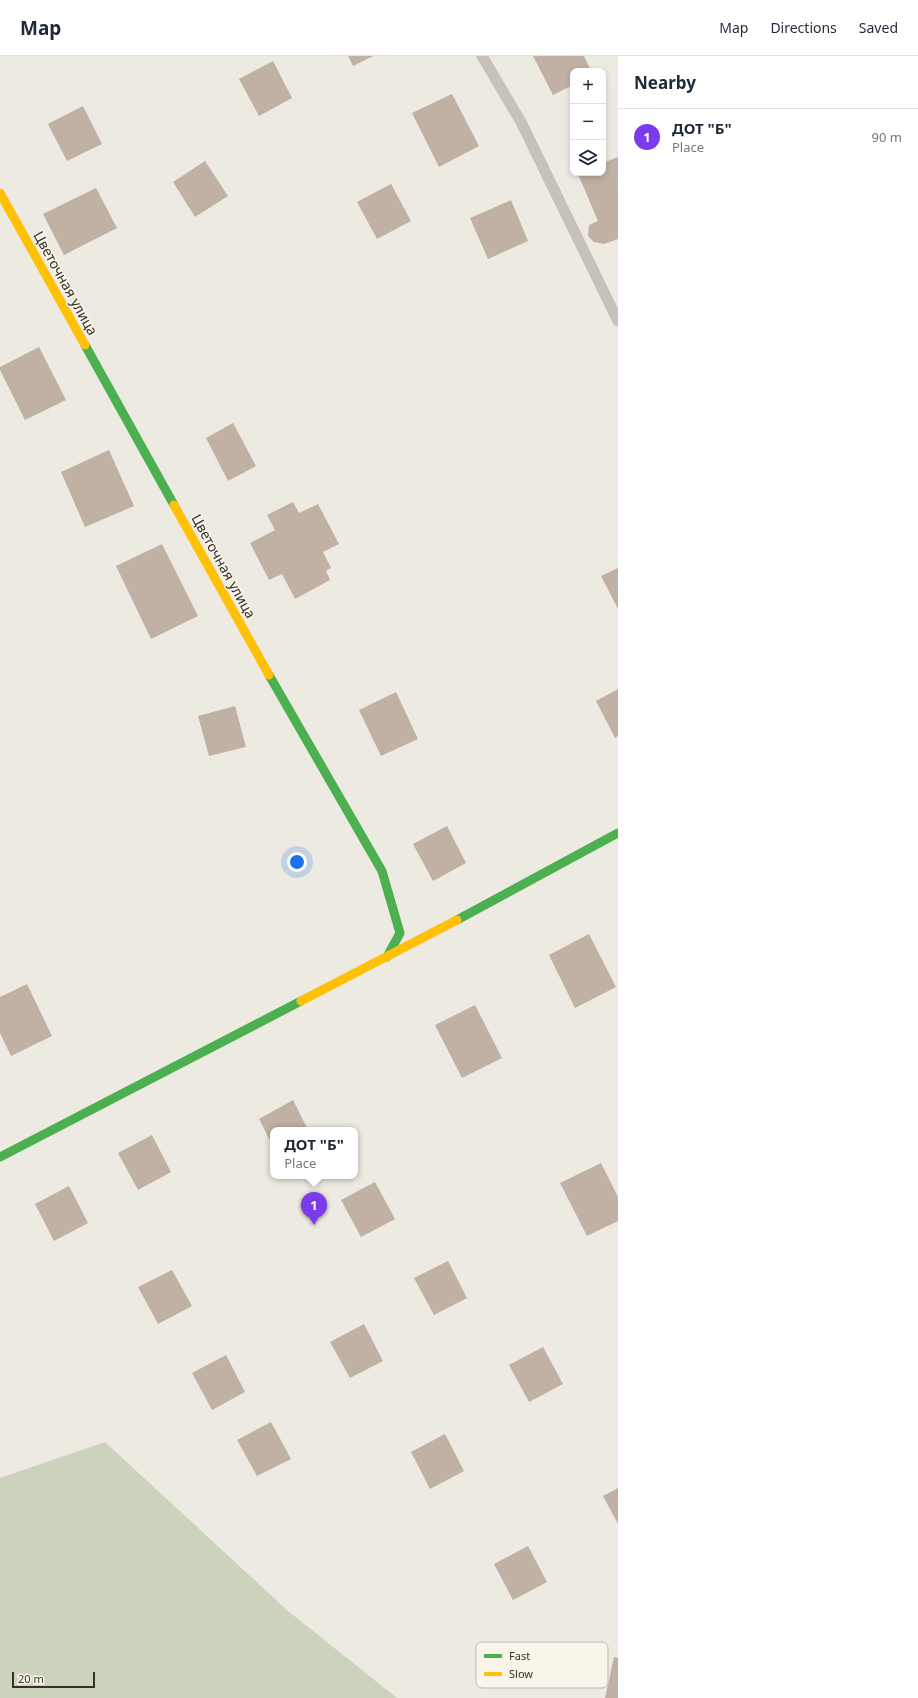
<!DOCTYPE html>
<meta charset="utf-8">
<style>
body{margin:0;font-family:"Noto Sans",sans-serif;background:#f2f2f3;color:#1f2937}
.controls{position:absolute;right:12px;top:12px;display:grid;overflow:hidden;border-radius:8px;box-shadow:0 2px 6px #0003}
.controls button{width:36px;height:36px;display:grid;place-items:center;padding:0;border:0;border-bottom:1px solid #e0e1e3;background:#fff;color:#1f2937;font:20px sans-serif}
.scale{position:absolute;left:12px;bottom:10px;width:83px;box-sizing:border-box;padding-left:4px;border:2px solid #373029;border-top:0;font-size:11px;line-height:14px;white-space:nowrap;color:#373029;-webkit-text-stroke:3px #f9f5ea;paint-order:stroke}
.you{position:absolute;left:297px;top:806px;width:14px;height:14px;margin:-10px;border:3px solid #fff;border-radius:50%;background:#1a73e8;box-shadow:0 0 0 6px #1a73e833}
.badge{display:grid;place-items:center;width:26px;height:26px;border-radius:50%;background:#7c3aed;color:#fff;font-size:13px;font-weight:700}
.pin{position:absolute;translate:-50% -33px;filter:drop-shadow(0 1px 2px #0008)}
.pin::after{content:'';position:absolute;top:21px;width:14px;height:12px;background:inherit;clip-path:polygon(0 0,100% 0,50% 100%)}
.popup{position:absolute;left:270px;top:1071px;width:88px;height:52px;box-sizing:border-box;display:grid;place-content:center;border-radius:8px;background:#fff;filter:drop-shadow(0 1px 3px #0005);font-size:13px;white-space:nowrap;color:#747a83}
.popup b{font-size:15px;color:#1f2937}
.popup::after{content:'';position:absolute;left:50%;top:100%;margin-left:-8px;border:8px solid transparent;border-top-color:#fff}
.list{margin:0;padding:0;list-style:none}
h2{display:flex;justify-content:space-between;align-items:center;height:52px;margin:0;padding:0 16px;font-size:17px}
h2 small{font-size:13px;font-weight:400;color:#747a83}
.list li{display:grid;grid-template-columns:26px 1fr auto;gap:12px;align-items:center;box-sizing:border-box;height:56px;padding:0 16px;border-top:1px solid #e0e1e3}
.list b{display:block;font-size:15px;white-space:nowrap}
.list p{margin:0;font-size:13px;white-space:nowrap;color:#747a83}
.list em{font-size:13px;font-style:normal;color:#747a83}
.icon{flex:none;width:22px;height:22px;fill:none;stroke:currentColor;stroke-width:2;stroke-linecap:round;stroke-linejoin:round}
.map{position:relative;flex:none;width:618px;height:1642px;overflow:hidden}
header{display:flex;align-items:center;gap:24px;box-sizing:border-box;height:56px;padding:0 20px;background:#fff;border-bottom:1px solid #e0e1e3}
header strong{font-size:19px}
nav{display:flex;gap:22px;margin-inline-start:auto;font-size:14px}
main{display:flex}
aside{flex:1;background:#fff}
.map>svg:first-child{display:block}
.green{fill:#cbd3bc}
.building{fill:#c0b1a4}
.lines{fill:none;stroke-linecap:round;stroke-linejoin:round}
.lane{stroke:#c6c2bb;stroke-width:11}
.fast{stroke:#4caf50;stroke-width:9}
.slow{stroke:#ffc107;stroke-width:9}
.labels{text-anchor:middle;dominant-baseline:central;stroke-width:3;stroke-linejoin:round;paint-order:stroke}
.street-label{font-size:14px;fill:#373029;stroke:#f9f5ea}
.key{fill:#f9f5ea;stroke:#bfbab0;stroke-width:1}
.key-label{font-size:11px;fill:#373029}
</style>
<header>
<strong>Map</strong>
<nav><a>Map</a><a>Directions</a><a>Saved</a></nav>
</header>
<main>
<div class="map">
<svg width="618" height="1642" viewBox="0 0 618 1642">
<rect width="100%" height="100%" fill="#edeae2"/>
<path class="green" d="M105,1386l183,169 109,87h-397v-220z"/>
<g class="building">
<path d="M348,0h25l-20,10z"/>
<path d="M533,0h51l7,15h-18v14l-20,10z"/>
<path d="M273,5l19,37 -33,18 -20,-37z"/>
<path d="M452,38l27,52 -40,21 -27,-54z"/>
<path d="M83,50l19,38 -35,17 -19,-37z"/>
<path d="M618,101v82l-14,5 -10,-2 -6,-6 1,-11 9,-4 -20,-47 25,-1v-10z"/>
<path d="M205,105l23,35 -33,21 -22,-35z"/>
<path d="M391,128l20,37 -34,18 -20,-37z"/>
<path d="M96,132l21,40 -53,27 -21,-41z"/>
<path d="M511,144l17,41 -40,18 -18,-41z"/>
<path d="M39,291l27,53 -41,20 -25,-50v-3z"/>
<path d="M233,367l23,43 -28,15 -22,-43z"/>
<path d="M109,394l25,56 -49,21 -24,-55z"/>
<path d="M293,446l6,11 19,-9 21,40 -16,8 8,16 -5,3 4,9 -35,19 -13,-25 -13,6 -19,-37 25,-13 -8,-15z"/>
<path d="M162,488l36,72 -47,23 -35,-73z"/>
<path d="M618,512v41l-17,-33z"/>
<path d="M618,633v47l-3,2 -19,-37z"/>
<path d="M396,636l22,47 -37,17 -22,-46z"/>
<path d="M235,650l11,41 -37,9 -11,-40z"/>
<path d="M447,770l19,37 -33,18 -20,-37z"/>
<path d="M589,878l27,53 -41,21 -26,-53z"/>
<path d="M27,928l25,52 -41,20 -11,-23v-36z"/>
<path d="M475,949l27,53 -40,20 -27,-53z"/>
<path d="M293,1044l15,30h-35v16l-14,-27z"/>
<path d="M152,1079l19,37 -33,18 -20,-37z"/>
<path d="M601,1107l17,34v24l-31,15 -27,-53z"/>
<path d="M375,1126l20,37 -34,18 -20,-37z"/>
<path d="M69,1130l19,37 -34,18 -19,-37z"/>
<path d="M448,1205l19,37 -33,17 -20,-37z"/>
<path d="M172,1214l20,36 -34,18 -20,-37z"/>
<path d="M364,1268l19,37 -33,17 -20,-36z"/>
<path d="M543,1291l20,37 -34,18 -20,-37z"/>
<path d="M226,1299l19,37 -33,18 -20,-37z"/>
<path d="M271,1366l20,37 -34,17 -20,-36z"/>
<path d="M445,1378l19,37 -34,18 -19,-37z"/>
<path d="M618,1432v36l-15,-28z"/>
<path d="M528,1490l19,36 -34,18 -19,-36z"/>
<path d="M614,1601l4,1v40h-13z"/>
</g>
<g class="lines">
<path class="lane" d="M482,0l39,66 97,199"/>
<g class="fast">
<path d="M85,289l89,160"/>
<path d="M269,619l113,196 18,62 -13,24"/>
<path d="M457,864l161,-87"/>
<path d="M0,1101l301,-156"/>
</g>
<g class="slow">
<path d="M0,137l85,152"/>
<path d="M174,449l95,170"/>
<path d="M301,945l156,-81"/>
</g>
</g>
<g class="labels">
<g class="street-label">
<text transform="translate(66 227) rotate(61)">Цветочная улица</text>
<text transform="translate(224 510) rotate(61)">Цветочная улица</text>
</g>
</g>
<rect x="476" y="1586" width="132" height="46" rx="6" class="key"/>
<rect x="484" y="1598" width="18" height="4" fill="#4caf50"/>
<rect x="484" y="1616" width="18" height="4" fill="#ffc107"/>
<g class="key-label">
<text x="509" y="1604">Fast</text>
<text x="509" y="1622">Slow</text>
</g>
</svg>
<div class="controls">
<button>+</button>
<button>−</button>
<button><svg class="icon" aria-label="layers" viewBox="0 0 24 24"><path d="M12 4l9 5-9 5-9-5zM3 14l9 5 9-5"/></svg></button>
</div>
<div class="scale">20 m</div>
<div class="you"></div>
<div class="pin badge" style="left:314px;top:1169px">1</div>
<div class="popup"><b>ДОТ &quot;Б&quot;</b>Place</div>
</div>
<aside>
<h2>Nearby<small></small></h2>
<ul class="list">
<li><span class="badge">1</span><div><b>ДОТ &quot;Б&quot;</b><p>Place</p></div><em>90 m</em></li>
</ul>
</aside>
</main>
